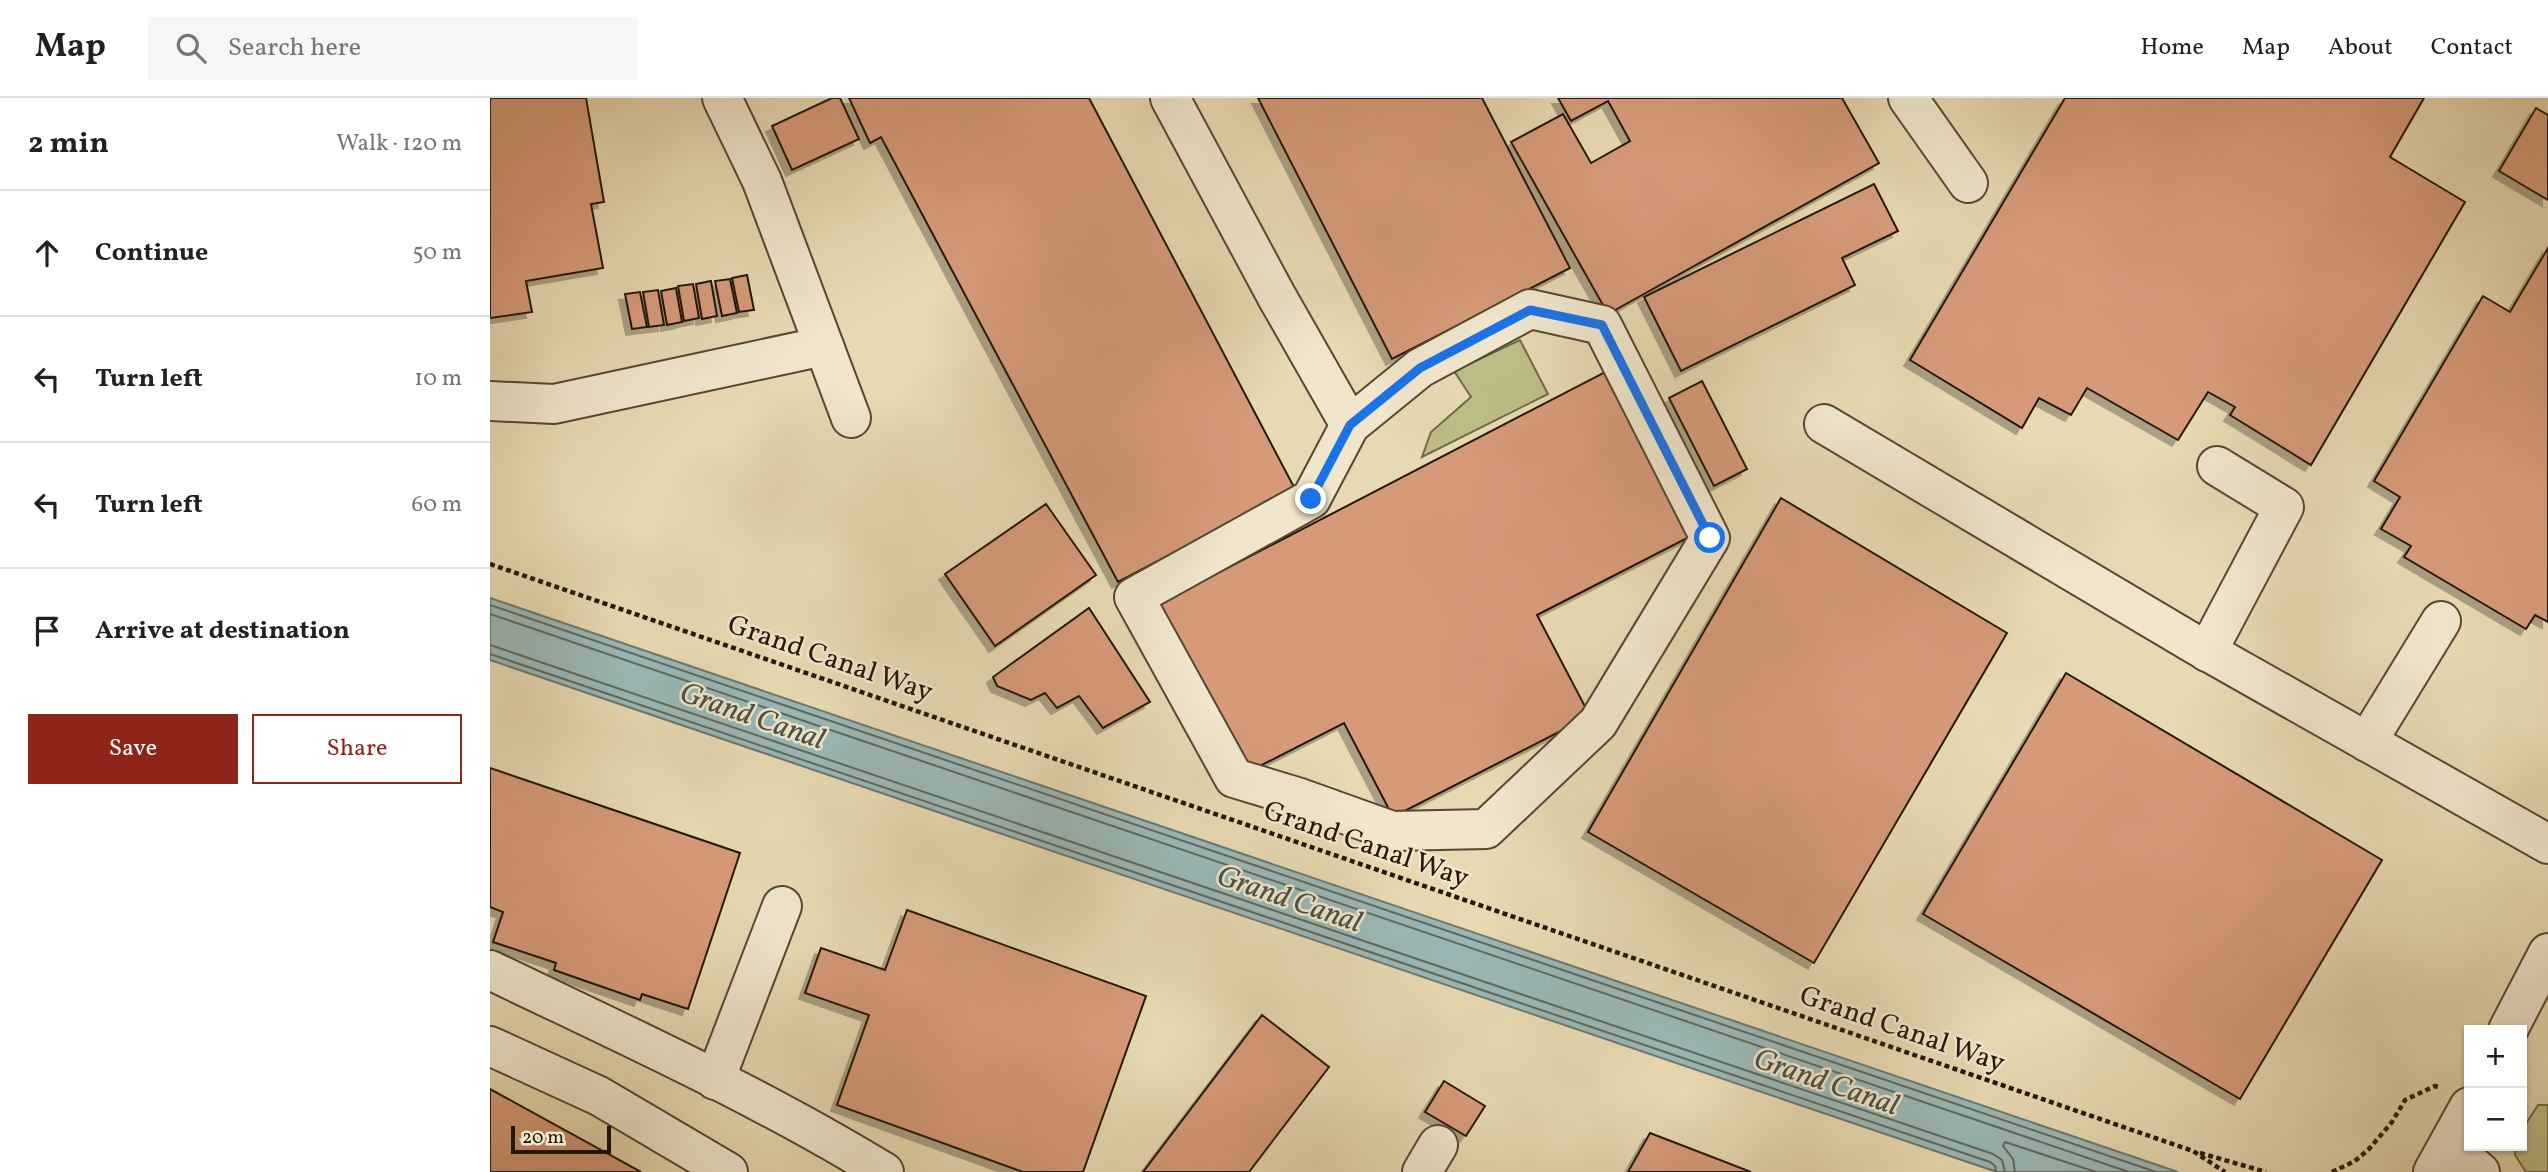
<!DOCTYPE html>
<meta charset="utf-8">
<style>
body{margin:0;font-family:Vollkorn,serif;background:#f6f6f6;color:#202124}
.controls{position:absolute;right:21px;bottom:21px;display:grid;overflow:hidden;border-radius:0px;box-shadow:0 2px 5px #0004}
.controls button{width:63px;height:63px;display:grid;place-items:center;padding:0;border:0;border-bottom:2px solid #e0e0e0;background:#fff;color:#202124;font:35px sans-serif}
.scale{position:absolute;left:21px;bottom:18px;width:100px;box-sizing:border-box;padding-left:7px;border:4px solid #241808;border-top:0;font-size:19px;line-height:24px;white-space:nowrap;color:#241808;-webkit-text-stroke:5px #efe6cc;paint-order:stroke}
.stop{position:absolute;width:21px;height:21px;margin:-16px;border:5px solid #1a73e8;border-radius:50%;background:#fff}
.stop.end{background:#1a73e8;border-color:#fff;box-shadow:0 2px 7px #0008}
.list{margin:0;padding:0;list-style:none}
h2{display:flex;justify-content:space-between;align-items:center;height:91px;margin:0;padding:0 28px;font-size:30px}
h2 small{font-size:23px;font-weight:400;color:#757577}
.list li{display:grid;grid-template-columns:46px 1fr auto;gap:21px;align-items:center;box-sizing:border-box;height:126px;padding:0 28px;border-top:2px solid #e0e0e0}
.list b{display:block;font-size:26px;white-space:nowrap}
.list em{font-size:23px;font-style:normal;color:#757577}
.actions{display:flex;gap:14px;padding:21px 28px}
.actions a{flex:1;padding:16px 0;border:2px solid #8f2418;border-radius:0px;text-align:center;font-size:24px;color:#8f2418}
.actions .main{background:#8f2418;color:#fff}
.icon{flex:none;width:38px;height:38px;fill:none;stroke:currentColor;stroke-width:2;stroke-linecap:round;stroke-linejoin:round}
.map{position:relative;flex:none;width:2058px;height:1074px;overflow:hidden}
header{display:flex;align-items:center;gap:42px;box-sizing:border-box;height:98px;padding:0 35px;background:#fff;border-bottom:2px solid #e0e0e0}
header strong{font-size:33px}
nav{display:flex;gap:38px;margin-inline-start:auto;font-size:24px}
.search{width:490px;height:63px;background:#f6f6f6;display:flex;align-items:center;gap:18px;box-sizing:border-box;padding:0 24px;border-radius:0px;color:#757577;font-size:26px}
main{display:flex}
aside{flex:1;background:#fff}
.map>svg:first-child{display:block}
.green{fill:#bdbd87;stroke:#706a48;stroke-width:2}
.water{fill:#9ab8b6;stroke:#6b7870;stroke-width:2}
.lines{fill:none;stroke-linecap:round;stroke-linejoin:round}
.shore{stroke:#5f685f;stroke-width:2}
.building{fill:#d69a79;stroke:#241808;stroke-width:2;filter:url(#shadow)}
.minor-casing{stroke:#554832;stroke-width:42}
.path{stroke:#241808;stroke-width:4.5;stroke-dasharray:5 3.5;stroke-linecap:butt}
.minor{stroke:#efe6cc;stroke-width:38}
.route{stroke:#1a73e8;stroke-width:9}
.labels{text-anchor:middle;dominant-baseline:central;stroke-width:5;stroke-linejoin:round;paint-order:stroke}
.street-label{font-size:28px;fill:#241808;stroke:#efe6cc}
.water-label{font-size:30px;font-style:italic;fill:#4d5045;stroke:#efe6cc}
</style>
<header>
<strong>Map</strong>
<div class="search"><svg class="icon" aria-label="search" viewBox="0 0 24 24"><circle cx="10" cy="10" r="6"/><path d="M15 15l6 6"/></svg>Search here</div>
<nav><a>Home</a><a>Map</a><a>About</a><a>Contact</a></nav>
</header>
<main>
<aside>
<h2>2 min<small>Walk · 120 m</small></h2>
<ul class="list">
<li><svg class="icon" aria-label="ahead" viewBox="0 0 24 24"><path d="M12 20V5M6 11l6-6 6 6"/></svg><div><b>Continue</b></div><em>50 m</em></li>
<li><svg class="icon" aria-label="left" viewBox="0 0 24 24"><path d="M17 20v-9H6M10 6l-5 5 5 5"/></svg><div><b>Turn left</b></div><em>10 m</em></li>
<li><svg class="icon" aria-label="left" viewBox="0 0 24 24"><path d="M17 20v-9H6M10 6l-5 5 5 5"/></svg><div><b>Turn left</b></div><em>60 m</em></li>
<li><svg class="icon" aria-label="arrive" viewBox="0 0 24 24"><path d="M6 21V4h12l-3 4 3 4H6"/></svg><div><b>Arrive at destination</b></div></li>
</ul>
<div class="actions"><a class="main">Save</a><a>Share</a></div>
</aside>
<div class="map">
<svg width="2058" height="1074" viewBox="0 0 2058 1074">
<defs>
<filter id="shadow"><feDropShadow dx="-6" dy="6" stdDeviation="0" flood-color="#0004"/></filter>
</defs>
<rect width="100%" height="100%" fill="#e7d9b1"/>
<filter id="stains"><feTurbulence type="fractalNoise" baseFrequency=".00286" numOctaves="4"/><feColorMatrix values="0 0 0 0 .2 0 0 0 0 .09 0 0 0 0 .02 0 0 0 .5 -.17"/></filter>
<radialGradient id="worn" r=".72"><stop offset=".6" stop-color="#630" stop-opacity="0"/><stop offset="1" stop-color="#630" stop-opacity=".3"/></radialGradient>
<g class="green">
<path d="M1030,242l28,54 -126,63 9,-25 40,-35 -17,-26z"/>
<path d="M2048,1007h10v67h-22l-11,-17 1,-9h6v-16z"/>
</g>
<path class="water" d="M0,500l1688,574h-181l-1507,-512z"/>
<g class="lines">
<g class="shore">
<path d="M0,507l1666,567"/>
<path d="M0,516l1639,558"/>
<path d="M0,547l1503,509 9,6 3,12"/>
<path d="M0,556l1500,508 5,4 1,6"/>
<path d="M1525,1074l-2,-13 -10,-13 2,-4 91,30"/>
</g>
</g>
<g class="building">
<path d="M0,0h96l18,104 -13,2 12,64 -77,13 6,31 -42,6z"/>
<path d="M342,0h8l19,41 -67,31 -20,-44z"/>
<path d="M359,0h240l206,391 -177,93 -237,-445 -11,6z"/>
<path d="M768,0h224l88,170 -178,91z"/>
<path d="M1068,0h284l37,65 -271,151 -97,-172 52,-28 28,49 39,-22 -22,-40 -37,20z"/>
<path d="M1575,0h359l-34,59 75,45 -154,263 -81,-50 5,-8 -27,-15 -30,48 -91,-52 -16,27 -32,-17 -17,30 -112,-68z"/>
<path d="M2046,10l12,7v85l-49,-29z"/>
<path d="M1384,86l24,47 -56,27 13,27 -174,86 -37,-74z"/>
<path d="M2058,150v374l-13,-7 -9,14 -122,-72 7,-11 -30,-17 19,-32 -26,-16 109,-185 27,16z"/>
<path d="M257,177l7,35 -15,2 -7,-34z"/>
<path d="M240,181l7,34 -15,3 -7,-35z"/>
<path d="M221,183l6,35 -15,3 -6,-35z"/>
<path d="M203,186l6,34 -15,3 -6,-35z"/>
<path d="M186,190l6,34 -15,3 -6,-34z"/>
<path d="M168,192l6,35 -15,2 -6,-35z"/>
<path d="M150,194l7,35 -15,2 -7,-35z"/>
<path d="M1121,271l86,164 -160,82 53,101 -197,101 -49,-94 -98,50 -88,-169z"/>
<path d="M1212,283l45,88 -33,17 -45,-88z"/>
<path d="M1291,400l226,135 -193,330 -226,-131z"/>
<path d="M556,406l50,71 -101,71 -50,-72z"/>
<path d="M599,510l61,94 -47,26 -24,-32 -22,12 -12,-15 -14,7 -34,-14 -4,-9z"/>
<path d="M1576,575l316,187 -142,239 -317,-185z"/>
<path d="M0,670l250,85 -52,156 -46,-15 -2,6 -86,-30 2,-7 -63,-21 10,-30 -13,-5z"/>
<path d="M417,812l239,86 -63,176h-60l-186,-67 32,-90 -64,-22 16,-45 64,22z"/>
<path d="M772,917l67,52 -80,105h-106z"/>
<path d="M954,983l41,25 -19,30 -41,-24z"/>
<path d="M0,991l151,83h-151z"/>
<path d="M1160,1035l101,39h-123z"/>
</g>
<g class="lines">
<defs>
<g id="minor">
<path d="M232,0l40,83 89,237"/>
<path d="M680,0l107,199 73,128"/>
<path d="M1418,0l60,85"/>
<path d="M1040,211l72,16 108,213 -112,185 -112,106 -94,2 -95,-34 -63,-19 -100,-181 177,-98 39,-74 70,-57z"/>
<path d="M0,303l64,3 270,-58"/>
<path d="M1334,326l372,221 352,199"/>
<path d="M1717,554l77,-145 -67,-41"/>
<path d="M1877,644l74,-121"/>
<path d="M0,872c133,64 268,125 394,202"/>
<path d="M2018,932l40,-77"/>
<path d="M0,948l109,50 129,76"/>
<path d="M225,982l67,-174"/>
<path d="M1959,1048l31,26"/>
<path d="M932,1074l16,-27"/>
<path d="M1943,1074l36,-65"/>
</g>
</defs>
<use href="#minor" class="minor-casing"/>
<g class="path">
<path d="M0,466l1703,587 32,21"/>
<path d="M1710,1055l66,19"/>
<path d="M1842,1074l23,-11 14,-12 23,-27 13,-22 30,-14 4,1"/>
</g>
<use href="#minor" class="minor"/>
</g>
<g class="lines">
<path class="route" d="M821,401l39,-74 70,-57 110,-58 72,15 108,213"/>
</g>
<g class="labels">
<g class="street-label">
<text transform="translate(340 561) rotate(19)">Grand Canal Way</text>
<text transform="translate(876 747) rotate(19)">Grand Canal Way</text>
<text transform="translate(1412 932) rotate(19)">Grand Canal Way</text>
</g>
<g class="water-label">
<text transform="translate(262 619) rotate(19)">Grand Canal</text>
<text transform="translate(799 802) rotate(19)">Grand Canal</text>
<text transform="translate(1336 985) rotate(19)">Grand Canal</text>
</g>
</g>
<rect width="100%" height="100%" filter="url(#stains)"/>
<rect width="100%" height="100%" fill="url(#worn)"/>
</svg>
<div class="controls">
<button>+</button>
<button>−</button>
</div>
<div class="scale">20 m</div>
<div class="stop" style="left:1220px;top:440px"></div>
<div class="stop end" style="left:821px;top:401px"></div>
</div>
</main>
